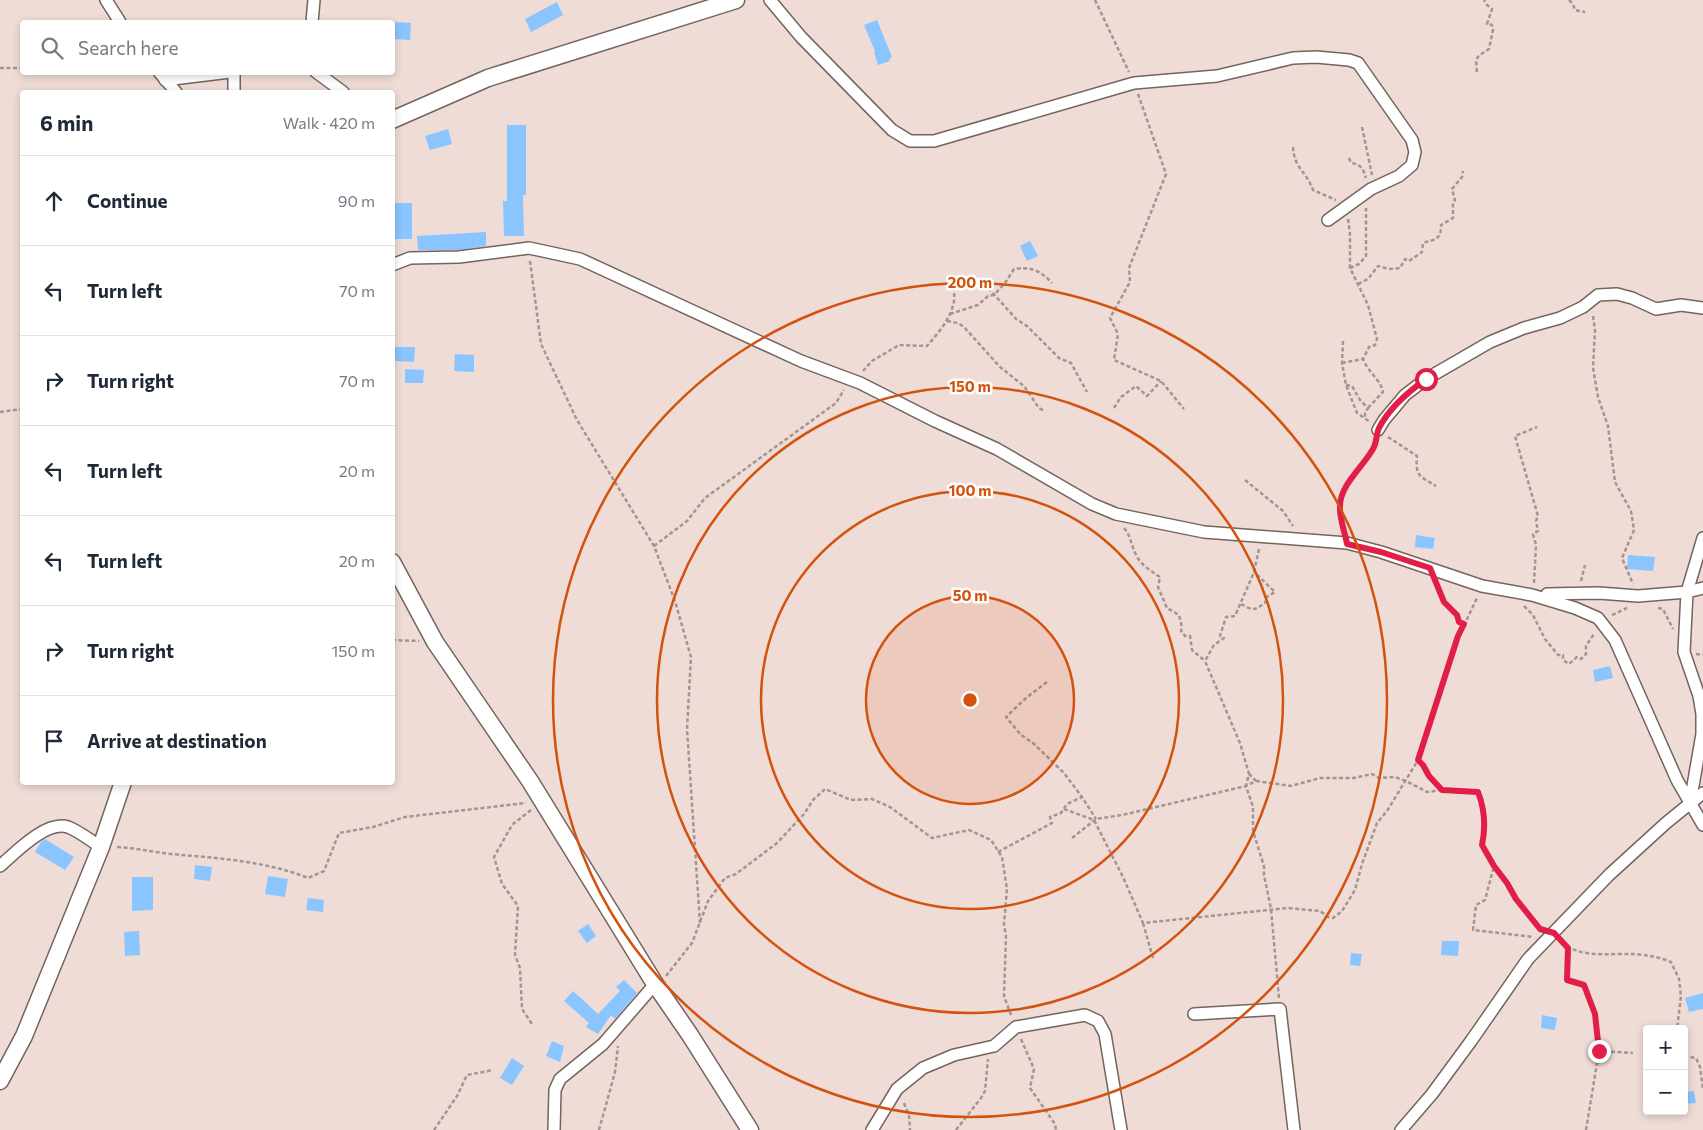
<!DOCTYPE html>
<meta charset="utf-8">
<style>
body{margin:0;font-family:Commissioner,sans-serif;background:#f2f2f3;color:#1f2937}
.controls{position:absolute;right:15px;bottom:15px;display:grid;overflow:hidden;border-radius:5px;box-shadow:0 2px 8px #0003}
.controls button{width:45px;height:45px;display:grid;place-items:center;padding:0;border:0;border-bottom:1px solid #e0e1e3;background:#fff;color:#1f2937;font:25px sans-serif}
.stop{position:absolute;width:15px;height:15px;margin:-11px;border:4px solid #e11d48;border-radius:50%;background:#fff}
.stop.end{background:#e11d48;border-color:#fff;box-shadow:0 1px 5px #0008}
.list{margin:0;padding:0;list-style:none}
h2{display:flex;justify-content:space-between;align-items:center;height:65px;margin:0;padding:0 20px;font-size:21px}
h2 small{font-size:16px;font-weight:400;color:#747a83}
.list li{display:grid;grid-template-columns:32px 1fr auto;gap:15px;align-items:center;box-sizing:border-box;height:90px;padding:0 20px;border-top:1px solid #e0e1e3}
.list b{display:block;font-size:19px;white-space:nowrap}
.list em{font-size:16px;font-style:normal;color:#747a83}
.icon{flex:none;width:28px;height:28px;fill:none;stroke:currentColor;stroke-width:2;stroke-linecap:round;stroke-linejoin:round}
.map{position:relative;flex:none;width:1703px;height:1130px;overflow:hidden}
.search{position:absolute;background:#fff;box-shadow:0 2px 8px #0003;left:20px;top:20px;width:375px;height:55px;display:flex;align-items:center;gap:12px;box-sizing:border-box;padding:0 18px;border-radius:5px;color:#747a83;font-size:19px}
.panel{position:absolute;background:#fff;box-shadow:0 2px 8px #0003;left:20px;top:90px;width:375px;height:695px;border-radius:5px}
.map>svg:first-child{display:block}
.building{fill:#8ac5ff}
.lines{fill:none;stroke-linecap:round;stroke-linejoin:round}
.street-casing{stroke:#73645e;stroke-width:14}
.secondary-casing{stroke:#73645e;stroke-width:19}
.path{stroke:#a39590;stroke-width:2.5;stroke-dasharray:4 2.5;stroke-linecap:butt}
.street{stroke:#fff;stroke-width:11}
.secondary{stroke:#fff;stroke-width:16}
.route{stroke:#e11d48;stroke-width:6}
.ring{fill:none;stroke:#d3520d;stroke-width:2.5}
.centre{fill:#d3520d;stroke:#fff;stroke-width:2.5}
.ring-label{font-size:15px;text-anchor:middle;font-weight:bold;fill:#d3520d;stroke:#fff;stroke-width:5;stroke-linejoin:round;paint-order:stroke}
</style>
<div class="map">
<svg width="1703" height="1130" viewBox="0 0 1703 1130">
<rect width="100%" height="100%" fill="#efdcd6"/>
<g class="building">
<path d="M557,2l6,13 -32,17 -6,-13z"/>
<path d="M877,20l15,37 -3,2 1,2 -12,4 -4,-13 1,-1 -11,-26z"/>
<path d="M395,22l16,1 -1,17 -16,-1z"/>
<path d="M507,125h19v70h-3l1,41h-20l-1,-35h4z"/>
<path d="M448,129l4,15 -22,6 -5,-14z"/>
<rect x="392" y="203" width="20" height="36"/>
<path d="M486,232v14l-28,4h-40l-1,-14z"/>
<path d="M1030,241l8,15 -11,5 -7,-15z"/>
<path d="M395,347h20l-1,15 -19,-1z"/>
<path d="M455,354l19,1v17l-20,-1z"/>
<path d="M405,369l19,1 -1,13h-18z"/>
<path d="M1416,535l19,3 -2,11 -18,-2z"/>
<path d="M1628,555l27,2 -2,14 -26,-2z"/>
<path d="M1610,666l3,12 -18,4 -2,-12z"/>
<path d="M45,839l29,18 -9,13 -30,-18 6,-10z"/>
<path d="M195,865l17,2 -2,14 -16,-2z"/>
<path d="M268,876l20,3 -3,18 -20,-3z"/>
<path d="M132,877h21v33l-21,1z"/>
<path d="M308,898l16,2 -1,12 -17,-2z"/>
<path d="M588,924l8,12 -9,7 -9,-12z"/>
<path d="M139,931l1,24 -15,1 -1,-24z"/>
<path d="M1442,941h17l-1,15 -17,-1z"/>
<path d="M1351,953l11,1 -2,12 -10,-1z"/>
<path d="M624,980l13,13 -22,26 -4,-4 -13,19 -12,-7 3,-4 -25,-22 9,-10 25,23 22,-23 -4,-4z"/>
<path d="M1703,993v16l-14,3 -4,-14z"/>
<path d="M1542,1015l15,3 -2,12 -14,-2z"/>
<path d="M552,1041l12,5 -4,16 -14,-6z"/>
<path d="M512,1058l12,8 -12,19 -12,-7z"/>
<path d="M1694,1091l2,12 -12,1v-12z"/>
</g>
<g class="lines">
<defs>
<g id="street">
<path d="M106,0l14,22"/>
<path d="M770,0l31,37 91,93 18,11h24l200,-58 83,-7 76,-18 23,-1 33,3 9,3 54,77 3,12 -3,13 -13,11 -28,13 -43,31"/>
<path d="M312,22l2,-22"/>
<path d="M159,72l17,20"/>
<path d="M234,72v20"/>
<path d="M316,72l27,20"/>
<path d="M165,80l65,-8"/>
<path d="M392,265l18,-7 49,-1 70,-9 51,11 221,102 59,22 75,38 62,28 95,55 24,10 88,18 143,11 34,9 101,34 50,9 43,13 23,10 17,22 62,140 26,45"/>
<path d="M1378,430l6,-10 21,-25 21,-16 64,-37 34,-14 36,-10 23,-11 15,-12 19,-1 15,4 24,11 25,-4 22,3"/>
<path d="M1547,594l52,-1 39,3 49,-4 16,-54"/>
<path d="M1690,803l12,-69v-20l-3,-18 -15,-44 3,-60 16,-4"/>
<path d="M0,866c15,-13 46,-46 68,-39 11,4 23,14 33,20"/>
<path d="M1194,1014l86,-5 14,121"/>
<path d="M554,1130l1,-40 5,-11 43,-35 52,-60"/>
<path d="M872,1130l25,-41 26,-21 31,-13 40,-9 22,-19 69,-12 13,6 7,13 16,96"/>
<path d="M1401,1130l31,-36 39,-53 57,-82 81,-84 57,-52 37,-30"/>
</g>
<g id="secondary">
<path d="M392,120l96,-42 248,-78"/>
<path d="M392,562l43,80 95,139 125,203 35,51 60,95"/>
<path d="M0,1081l24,-45 77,-189 22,-65"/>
</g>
</defs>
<use href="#street" class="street-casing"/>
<use href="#secondary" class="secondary-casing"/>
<g class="path">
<path d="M1095,0l34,72"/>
<path d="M1569,0l4,4 2,6 10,2"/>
<path d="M0,68h22"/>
<path d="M1477,72c-2,-15 -1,-15 12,-23l4,-19 -1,-5 -5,-1 5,-15 -5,-4 -3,-5"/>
<path d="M1138,94l28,80 -37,94 1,14 -20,36 8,16 -4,26 47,21 23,28"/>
<path d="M1362,127l10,48"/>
<path d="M1293,147c1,21 13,24 20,43l23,10"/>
<path d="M1349,158l2,5c10,1 12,6 15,15"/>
<path d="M1348,219l2,15v34l18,37 9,34 -2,6 -6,2 -6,12"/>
<path d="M530,261l11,83 36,76 77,126 21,55 16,56 -4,72 13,194"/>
<path d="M1350,268l9,-4 7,-8v-48"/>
<path d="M984,283l32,36 11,7 32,32 12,5 16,29"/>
<path d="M1358,284l10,-5 10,-13 11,3 11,-1 5,-9 4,2 13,-9 1,-9c13,-4 18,-3 18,-18l12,-7v-15l2,-3 -3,-11 10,-12 1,-6"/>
<path d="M950,314l28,-9 10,-9 6,-1 11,-12 9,-14c16,-3 27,2 38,14"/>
<path d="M1593,316l2,14 -2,38 5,29 10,29 7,56 16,29 3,19 -12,28 11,26"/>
<path d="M947,321l11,2 6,4 36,40 24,19 15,22 5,3"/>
<path d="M1343,341l-1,22 4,22 11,28 13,9"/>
<path d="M1342,363l21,-4c5,13 18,21 20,33l-15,16"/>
<path d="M863,371l9,-10 27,-16 28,1c11,-13 24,-27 27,-45 1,-5 -1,-13 -1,-20"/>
<path d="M1346,385l6,1 8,14 8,8 -3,5v5"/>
<path d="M1114,408l7,-11 15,-11 11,10 14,-15"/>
<path d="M0,412l22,-3"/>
<path d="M1388,437l29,19c-2,21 3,20 19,30"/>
<path d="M1245,480l38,31 10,15"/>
<path d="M1124,528c7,8 7,17 12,27 5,10 15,16 24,22l-2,10 9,21 12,7 3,12 -1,4 4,5h5l2,14 13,11"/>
<path d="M1345,532l-5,-26 2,-9 11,-23 21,-27 1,-6"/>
<path d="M654,546l33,-25 18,-23 131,-95 8,-13"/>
<path d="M1259,549l-5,23 -19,44 -9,1 -6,19 4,2 -10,7 -9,16 35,82 9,31 -3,12 7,21v24l11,35v9l7,34 8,89"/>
<path d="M1581,581l4,-16"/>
<path d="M1437,583l7,19 13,13 2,8 5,1"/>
<path d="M1534,583l2,-38 -3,-11 5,-3 -2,-10 2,-5 -23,-80 22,-9"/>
<path d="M1241,604c13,7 13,7 25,-2l-1,-4 10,-6 -21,-20"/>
<path d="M1524,606l9,9 12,24 13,16h5v5l6,4 8,-7 4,2 5,-5v-8l8,-12"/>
<path d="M1658,608l5,1 10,20"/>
<path d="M1612,615l15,-7"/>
<path d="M392,640l27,1"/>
<path d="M1696,654l7,1"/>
<path d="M1047,682l-21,16 -20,19 15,18 12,8 31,30 18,24"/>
<path d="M1256,781l35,5 29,-8h34l18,-4 7,4 16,-1 11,4 21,11 15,-2 -13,-14 -6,-11 -5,-5"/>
<path d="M1442,790l36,1c7,19 8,35 4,54l12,21 -9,34 -9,5 -3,25 60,7"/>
<path d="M1064,809l30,11 29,57 20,46 145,-15 32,3 8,6 5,1 9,-7 13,-21 7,-26 15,-41 10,-12 31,-51 41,-124 18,-38"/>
<path d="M531,810l-19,15 -18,32 8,27 16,22 -3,49 5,13 2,41 10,15"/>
<path d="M1072,838l24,-19 26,-4 124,-29 10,-5 -7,-7"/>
<path d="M117,847c19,1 36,5 54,7 46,4 95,7 137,24l16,-7 15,-38 34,-6 32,-10 121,-14"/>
<path d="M998,852l54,-29 -2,-6 11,-4 6,-9 15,-7 14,22"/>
<path d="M1494,866c16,21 29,44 47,63"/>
<path d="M1143,923l10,35"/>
<path d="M1562,942c17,17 49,11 71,12 14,1 26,3 38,8l8,17 2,17 -4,33"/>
<path d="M1568,948l-1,32 17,5 11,29 4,37 34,2"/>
<path d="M666,976l26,-33 16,-42 17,-23 11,-4 41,-31 27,-29 9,-14 12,-11 26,11 21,-1 18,8 42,31 37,-8 22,10 11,17 5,32 -3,35 2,12 -2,60 7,19"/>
<path d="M1021,1039l13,30 -4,19 25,36 1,6"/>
<path d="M1684,1056l12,2 4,9 3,22"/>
<path d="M904,1103l5,12 1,15"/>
<path d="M434,1130l23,-34 10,-21 26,-5"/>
<path d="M599,1130l16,-58 3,-26"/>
<path d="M956,1130l25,-32 4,-7 3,-32"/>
<path d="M1586,1130l13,-79"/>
</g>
<use href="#street" class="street"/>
<use href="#secondary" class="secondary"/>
</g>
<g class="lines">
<path class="route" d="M1426,379c-18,13 -37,29 -47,49 -3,6 -2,13 -5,19 -8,17 -34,37 -34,59 -1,12 5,26 7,38l34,8 49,16 14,34 13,13 2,7 5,2 -6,12 -40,124 5,5 6,11 13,14 36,2c7,18 8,34 4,53l12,21 13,17 9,16 24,30 14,4 14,15 -1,32 17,5 11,29 4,37"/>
</g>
<circle cx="970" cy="700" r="104" fill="#d3520d" fill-opacity=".12"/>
<g class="ring">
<circle cx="970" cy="700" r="104"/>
<circle cx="970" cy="700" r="209"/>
<circle cx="970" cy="700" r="313"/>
<circle cx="970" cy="700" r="417"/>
</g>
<circle cx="970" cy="700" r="8" class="centre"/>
<g class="ring-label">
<text x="970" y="288">200 m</text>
<text x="970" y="392">150 m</text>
<text x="970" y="496">100 m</text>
<text x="970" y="601">50 m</text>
</g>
</svg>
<div class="controls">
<button>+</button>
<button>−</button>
</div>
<div class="stop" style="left:1426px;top:379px"></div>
<div class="stop end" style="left:1599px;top:1051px"></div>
<div class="search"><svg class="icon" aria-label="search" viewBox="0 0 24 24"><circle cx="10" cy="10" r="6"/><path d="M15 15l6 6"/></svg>Search here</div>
<section class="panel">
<h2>6 min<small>Walk · 420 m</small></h2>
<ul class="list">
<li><svg class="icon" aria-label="ahead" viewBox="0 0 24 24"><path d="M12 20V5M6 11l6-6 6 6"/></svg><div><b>Continue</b></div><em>90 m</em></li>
<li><svg class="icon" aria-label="left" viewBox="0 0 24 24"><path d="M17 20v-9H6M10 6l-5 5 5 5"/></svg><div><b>Turn left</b></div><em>70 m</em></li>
<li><svg class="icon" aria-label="right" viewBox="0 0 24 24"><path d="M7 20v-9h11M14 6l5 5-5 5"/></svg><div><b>Turn right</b></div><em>70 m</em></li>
<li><svg class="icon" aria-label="left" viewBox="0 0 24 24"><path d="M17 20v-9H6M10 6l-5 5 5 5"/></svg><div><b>Turn left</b></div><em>20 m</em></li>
<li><svg class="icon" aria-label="left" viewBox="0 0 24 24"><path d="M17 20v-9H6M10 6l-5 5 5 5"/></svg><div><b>Turn left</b></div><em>20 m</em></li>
<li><svg class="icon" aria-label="right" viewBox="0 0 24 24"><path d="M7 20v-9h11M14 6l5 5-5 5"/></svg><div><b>Turn right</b></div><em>150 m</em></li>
<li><svg class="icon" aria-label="arrive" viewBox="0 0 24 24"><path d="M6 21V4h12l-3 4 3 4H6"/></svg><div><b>Arrive at destination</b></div></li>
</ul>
</section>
</div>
